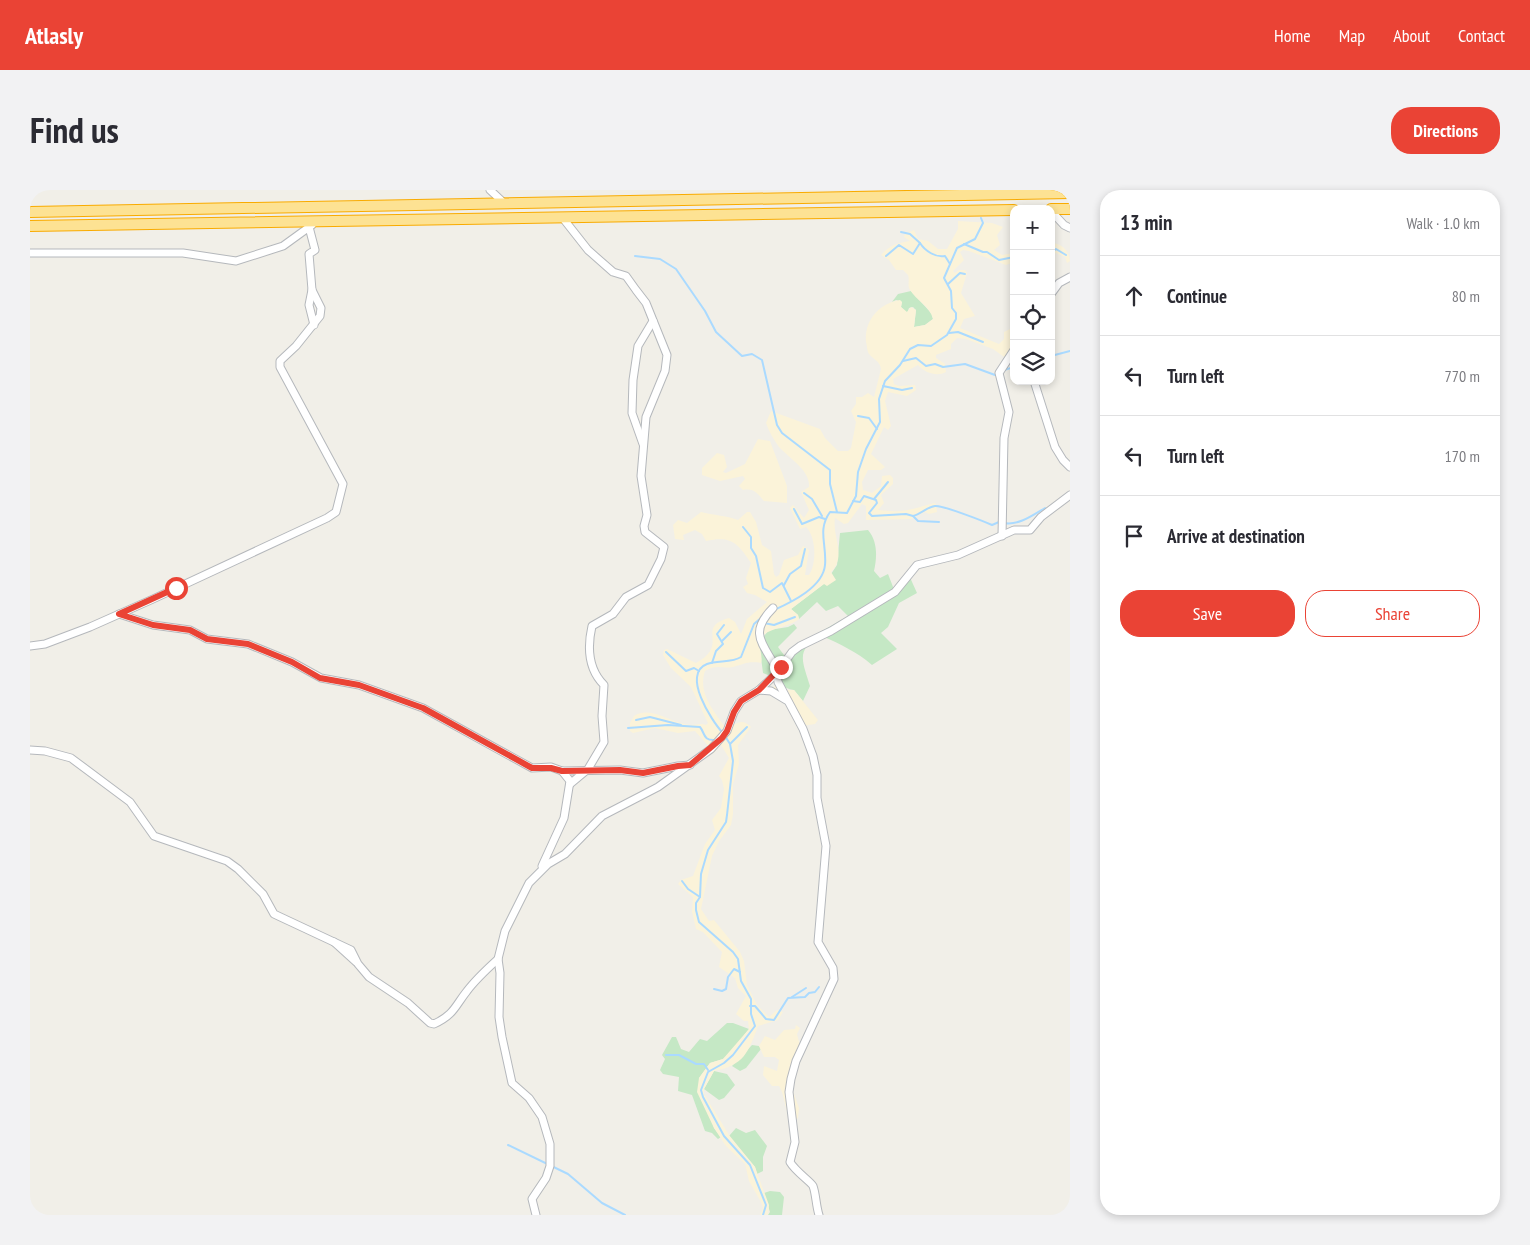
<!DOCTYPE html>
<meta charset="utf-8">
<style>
body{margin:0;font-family:"PT Sans Narrow",sans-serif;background:#f2f2f3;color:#2b2b33}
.controls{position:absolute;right:15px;top:15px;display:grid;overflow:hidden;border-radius:10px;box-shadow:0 2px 8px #0003}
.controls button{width:45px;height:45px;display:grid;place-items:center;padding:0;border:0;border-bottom:1px solid #e1e1e2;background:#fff;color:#2b2b33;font:25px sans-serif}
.stop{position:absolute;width:15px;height:15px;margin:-11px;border:4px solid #ea4335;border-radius:50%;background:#fff}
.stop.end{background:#ea4335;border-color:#fff;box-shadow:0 1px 5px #0008}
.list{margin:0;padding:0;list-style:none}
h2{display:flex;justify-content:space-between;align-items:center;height:65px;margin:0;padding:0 20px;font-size:21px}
h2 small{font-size:16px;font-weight:400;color:#7c7c81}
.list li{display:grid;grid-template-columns:32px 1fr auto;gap:15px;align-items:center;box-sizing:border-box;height:80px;padding:0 20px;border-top:1px solid #e1e1e2}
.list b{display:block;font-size:19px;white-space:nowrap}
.list em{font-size:16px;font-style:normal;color:#7c7c81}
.actions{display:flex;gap:10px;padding:15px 20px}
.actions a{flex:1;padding:11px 0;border:1px solid #ea4335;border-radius:20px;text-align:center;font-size:18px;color:#ea4335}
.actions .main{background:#ea4335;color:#fff}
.icon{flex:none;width:28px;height:28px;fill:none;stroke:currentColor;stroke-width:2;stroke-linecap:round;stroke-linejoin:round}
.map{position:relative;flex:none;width:1040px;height:1025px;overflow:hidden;border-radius:20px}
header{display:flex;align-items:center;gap:30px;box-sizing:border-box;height:70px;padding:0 25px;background:#ea4335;color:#fff}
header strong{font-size:24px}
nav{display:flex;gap:28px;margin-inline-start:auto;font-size:18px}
.intro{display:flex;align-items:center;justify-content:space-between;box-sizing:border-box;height:120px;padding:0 30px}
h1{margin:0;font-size:35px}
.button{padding:12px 22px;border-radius:20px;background:#ea4335;color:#fff;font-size:18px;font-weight:700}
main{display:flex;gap:30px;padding:0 30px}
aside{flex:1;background:#fff;border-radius:20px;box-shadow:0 2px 8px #0003}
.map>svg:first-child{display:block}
.green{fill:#c5e8c5}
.sand{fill:#fbf3d9}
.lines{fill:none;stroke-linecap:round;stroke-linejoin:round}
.stream{stroke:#aadaff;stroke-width:2}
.minor-casing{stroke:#b5b8bc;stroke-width:9}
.highway-casing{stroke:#f9ab00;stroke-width:12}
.minor{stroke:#fff;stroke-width:7}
.highway{stroke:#fde293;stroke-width:10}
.route{stroke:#ea4335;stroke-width:6}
</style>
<header>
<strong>Atlasly</strong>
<nav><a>Home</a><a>Map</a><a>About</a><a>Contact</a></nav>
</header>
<div class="intro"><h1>Find us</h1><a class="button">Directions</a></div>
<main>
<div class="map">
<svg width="1040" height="1025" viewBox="0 0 1040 1025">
<rect width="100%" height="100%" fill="#f1efe8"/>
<g class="green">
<path d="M881,101l21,23 1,5 -8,6 -11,2 2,-17 -3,-3 -4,1 -2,5 -6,-6 1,-5 -6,-2 -4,2 6,-8z"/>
<path d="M838,340c10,12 9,27 6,41l6,7 8,-4 7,18 13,-19 9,20 -18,10 -11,24 -7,6 16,16 -25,16c-15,-13 -32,-21 -50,-29 -28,13 -19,26 -12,50l-7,15 -9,-11c-12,-1 -19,-13 -31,-17l-4,-31 10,-12 19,-3 6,-3 3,4 -19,19 9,12 16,-17 45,-26 -10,-10 -12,5 -9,-9 -18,17 -1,-4 -7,-6 34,-26 12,-18 3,-32z"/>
<path d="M697,833h6l16,6 -17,22 -9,8 -13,4 -11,15 15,50 7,9 -3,2 -6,-6 -7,-2 -13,-36 -14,-4 1,-14 -16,-3 -3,-4 5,-11 -3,-4 10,-18h4l5,12 8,3 11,-13 7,2z"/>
<path d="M722,855l7,1 2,3 -15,19 -6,3 -8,-5z"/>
<path d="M684,881l13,3 8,11 -11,13 -5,2 -15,-11z"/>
<path d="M706,938l10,5 9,-3 12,16 -4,11v14l-6,3 -2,-7 -26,-31z"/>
<path d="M740,1001l10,1 4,5 -2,18h-14l2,-3 -6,-19z"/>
</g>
<g class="sand">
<path d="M928,31l34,2 11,4 -6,8 3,10 -6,5 8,5 12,-2v9l-8,3 -37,-14 -6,-1 -3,2 4,8 -11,11 2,2 4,-3h6l2,3 -6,20 14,23 -11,3 -4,9 39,16 5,-5v-7l10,-5v23l-7,9 -14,-10 -27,-10 -9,-1 -6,6v5l-15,6v3l9,6 1,8c-9,5 -21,1 -28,-7l-25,14 1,5 5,2 16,-1 1,5 -9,6 -19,-4 -3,9 6,25 -3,4 -4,-3 -13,27 14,13 -4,3h-13l-6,12 1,8 9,3 9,-7 1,-10 8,-1 3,3v6l-12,11 3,8 -6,7c26,3 32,0 56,-7l2,1 1,8 -8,2 -4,-2 -14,7 -45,1v-14l-4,-2 -14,19 -4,1 -9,-6c-3,19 12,38 -4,54l5,8 -9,6 -3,-2 -33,25 7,6 1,4c-12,10 -39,9 -39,24 -1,7 3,13 1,20 -14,-2 -16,1 -28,4 -11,2 -17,-3 -28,4 -8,23 11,42 22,59 8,-6 15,-13 24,-3l-13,18 1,19 -6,20v30l-2,11 -12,16 -7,15 -11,53 8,12 5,-1 26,32 4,9 3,24 10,20 12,12 8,-7 6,2 -5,8 -20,6c-10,27 -14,39 -44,45l-10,18v5l25,41 26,32 14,38 -1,10h-8l3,-7 -2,-6 -12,-21 -4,-17 -19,-18 -12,-18 -17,-36 2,-14 11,-15 13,-4 26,-30 -1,-8h-4l-8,-7 10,-18 -8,-8 -3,-10 -16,-11 3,-15 -19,-20 -7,-3 -4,-17 1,-15 -15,-13 3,-4 12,-4 12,-32 10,-14 -3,-10 9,-12 3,-19 -2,-9 -3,-4 10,-18 -8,-13 -7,8 -7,3 4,-7 -16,-18 -17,2 -23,-5 -22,5 -3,-2v-8l4,-7c18,-11 37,8 57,9 6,0 9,-2 15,0l2,-2 -17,-36 -20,-19 -8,-13 1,-5 3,-1 29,14c35,-19 -2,-35 33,-45l6,4 6,12 6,-15 20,-17 -12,-7 -8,-2 -4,-6 5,-3 -2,-6 5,-15c-14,-21 -20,-27 -45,-22l-4,-7 -7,-4 -12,5 1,5 -9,-1 -2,-14 5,-5 9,3 14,-11c11,3 28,4 37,8l9,-8h3l6,10 6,23 9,6 3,23 2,3 3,-2 5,-15 14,-5 5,-9 6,4 -4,25h4c8,-12 7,-39 -3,-48l-6,2 -10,-21 3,-3 11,13 5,-8 -8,-18 8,-5c2,-16 -20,-29 -30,-40 -5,-7 -10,-15 -13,-24l5,-12 49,18 5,9 13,13h10l3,-3 5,-26 -5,-11 5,-7v-7h6l6,-4 6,4 7,-28c-1,-8 -7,-9 -12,-15 -2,-3 -2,-9 -3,-12 -2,-21 13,-39 34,-42l2,2 -1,5 6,5 4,-5 5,3 -2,17 11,-2 8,-6c-3,-13 -17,-19 -23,-29 -3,-5 0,-10 -2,-15l-5,-5h-7l-7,-10 -8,-5c9,-10 16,-12 29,-14l-6,-4 1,-3 9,-4 4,9 10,2 10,8h9l11,-20z"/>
<path d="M1024,53c9,2 15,8 16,18l-3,2 -2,-6 -9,-4 -5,3v-10z"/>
<path d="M728,249l12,2 17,45v17l-23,-2c-7,-8 -10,-13 -21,-11l-4,-4 6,-7 -2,-3 -23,5 -18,-6v-7l15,-15 7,2 3,12 -4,5 3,1 19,-9z"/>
<path d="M748,492l9,8h7l24,30 -3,4 -13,2 -13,-23 -18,-12z"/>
<path d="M766,835l4,3 -3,6 4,15 -12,43 5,2 5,14 -1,10 -4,3c-11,-11 -8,-24 -15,-35h-7l-9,-11 1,-9 13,5 2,-11 -4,-3h-11l-5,-11 6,-10 10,4 9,-10 11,-1z"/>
</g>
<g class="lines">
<g class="stream">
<path d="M871,42l9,2 10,9"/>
<path d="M934,54l19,8h4l12,8 15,-3"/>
<path d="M1021,63l5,-4 10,6"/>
<path d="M605,66l25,3 16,10 29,42 11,21 26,24 10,-2 10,6 15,65 5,8 48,37v14l7,28"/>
<path d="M856,66l13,-11 14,9 7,-11c5,8 16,15 25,13l5,8"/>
<path d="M918,94l12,-11 5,1"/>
<path d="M919,143l9,-1 25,10"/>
<path d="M1021,166l19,-5"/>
<path d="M873,171l13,-3 10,8 9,-2 8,3 22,-3 30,11 3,-1"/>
<path d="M974,180l10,-3"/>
<path d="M853,196l19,4 10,-2"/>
<path d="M828,226l11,2 8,11"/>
<path d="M774,303l8,6 10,17"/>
<path d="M844,309l14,-17"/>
<path d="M823,311l7,1 4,-6 12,4 1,3 -8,10 3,3 34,-2 7,2c8,-2 14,-9 22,-10 7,-1 48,15 57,19l7,-3"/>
<path d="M764,319l8,15 17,-7 6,2"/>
<path d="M883,326l5,5 21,1"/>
<path d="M974,333c14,3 29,-8 41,-15"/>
<path d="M713,337l8,10v11l5,8 7,32 7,4 12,-9 9,18"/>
<path d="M754,395l6,-11 11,-8 4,-17"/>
<path d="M744,420c18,-8 49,-23 51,-45 2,-20 -8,-35 5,-53l17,1 9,-17 2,-24 8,-23 14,-27 -1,-23 6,-18 15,-16 10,-16 8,-4 13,1 16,-11 9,-16v-6l-4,-5 -1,-17 -7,-13 13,-30 18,-9 8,-16 -2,-5"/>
<path d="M734,433l10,2 21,-8"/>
<path d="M692,451l9,-9"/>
<path d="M636,462l20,19 8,-3 5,3"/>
<path d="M682,473l4,-12 7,-7 -6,-10 7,-9"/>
<path d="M606,530l14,-3 31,8"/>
<path d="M598,538l40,-3 32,2c5,6 3,14 15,13"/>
<path d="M692,542c-10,-11 -41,-58 -15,-68 10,-4 25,-1 34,-7l13,-33 8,-7"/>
<path d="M695,546l5,8 3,17 -6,54 -1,7 -18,28 -7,24 -1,23 -4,6v7l3,12 34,30 5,7 3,22 10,18v15l4,12 -22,29 -9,8 -16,9 -7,18 2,7 21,39 26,29 16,40 -3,10"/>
<path d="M700,554l17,-17"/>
<path d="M652,691l6,8 12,8"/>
<path d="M684,799l8,2 4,-2 2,-12 6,-8 6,3"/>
<path d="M762,807l14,-9"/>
<path d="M720,816h5l11,13 8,1 14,-22 17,-1 4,-4 6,-1 4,-5"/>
<path d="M636,865h13l17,9h8l4,6"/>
<path d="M478,955l60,29 34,29 23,12"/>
</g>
<defs>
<g id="minor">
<path d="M460,0l14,13"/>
<path d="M1021,21l13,14 6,3"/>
<path d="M532,27l26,33 25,22 13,4 10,14 10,13 21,52 -2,16 -19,46 -5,59 6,39 -3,11 1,6 19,15 -3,12 -13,26 -22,12 -13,17 -21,12c-5,22 -4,43 12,59l-2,31 2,26 -16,27 -18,15"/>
<path d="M0,63h153l53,8 47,-15 29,-21"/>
<path d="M282,100l-3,15 5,20"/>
<path d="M1021,104l8,-11 11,-6"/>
<path d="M1004,191l21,66 8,13 7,7"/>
<path d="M613,254l-11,-31 1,-33 5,-34 15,-25"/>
<path d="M972,346l2,-98 5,-26 -10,-39 15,-23"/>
<path d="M743,418c-26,26 -9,36 5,63"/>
<path d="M89,424l34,11 37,5 17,9 41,5 44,18 29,16 38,7 64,23 109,60 19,-1 11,4 58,-1 23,3 35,-7 12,-1"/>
<path d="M0,456l15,-2 45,-17 63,-28 174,-81 9,-6 7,-28 -63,-117v-6l16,-15 24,-30 1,-8 -9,-18 -3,-36 6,-4 -6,-23"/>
<path d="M729,500l12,1 15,9"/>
<path d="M0,560l15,1 26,7 59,44 24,34 73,25 11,8 25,25 11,20 77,36 7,14 11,13 39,26 22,20 4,1c20,-9 21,-18 33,-33 9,-12 20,-22 31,-32"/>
<path d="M512,676l22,-48 6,-37 -8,-10"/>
<path d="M304,752l22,20"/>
<path d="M506,1025l-4,-16 14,-21 4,-12v-22l-8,-27 -13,-19 -17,-15 -10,-46 -3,-20 1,-44 -2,-14 7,-28 24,-48 19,-19 17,-10 37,-38 56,-29 53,-38 16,-18 7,-19 7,-11 18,-11 18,-17"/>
<path d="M789,1025c-3,-9 -3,-21 -6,-29 -2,-4 -18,-15 -23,-24l5,-20 -6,-50 2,-13 5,-18 38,-82 -1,-11 -15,-26 8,-96 -9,-48v-23l-4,-19 -10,-27 -25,-47 -1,-9 15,-21 8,-6 31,-15 64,-39 22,-27 41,-10 56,-25h16l11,-13 29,-22"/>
</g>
<g id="highway">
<path d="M1021,19h19"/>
<path d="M0,22l1040,-19"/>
<path d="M0,36l984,-16"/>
</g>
</defs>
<use href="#minor" class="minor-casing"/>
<use href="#highway" class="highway-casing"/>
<use href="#minor" class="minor"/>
<use href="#highway" class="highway"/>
</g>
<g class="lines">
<path class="route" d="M146,398l-57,26 34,11 37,5 17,9 41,5 44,18 28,16 39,7 64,23 109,60h19l11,3 58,-1 23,3 35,-7 12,-1 32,-27 5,-7 7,-19 7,-11 18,-11 22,-23"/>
</g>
</svg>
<div class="controls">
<button>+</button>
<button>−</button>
<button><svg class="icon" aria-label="locate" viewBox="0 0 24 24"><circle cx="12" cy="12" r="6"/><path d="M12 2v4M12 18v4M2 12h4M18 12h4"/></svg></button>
<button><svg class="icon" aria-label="layers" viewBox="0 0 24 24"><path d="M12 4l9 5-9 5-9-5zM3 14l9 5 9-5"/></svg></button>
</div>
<div class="stop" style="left:146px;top:398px"></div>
<div class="stop end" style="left:751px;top:477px"></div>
</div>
<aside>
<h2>13 min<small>Walk · 1.0 km</small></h2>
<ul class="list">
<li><svg class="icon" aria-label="ahead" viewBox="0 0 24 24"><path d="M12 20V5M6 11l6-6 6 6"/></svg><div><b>Continue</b></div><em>80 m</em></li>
<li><svg class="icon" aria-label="left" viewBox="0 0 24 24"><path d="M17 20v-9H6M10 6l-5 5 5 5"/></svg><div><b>Turn left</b></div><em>770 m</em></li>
<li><svg class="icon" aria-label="left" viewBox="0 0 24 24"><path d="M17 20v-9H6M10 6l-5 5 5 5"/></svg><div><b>Turn left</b></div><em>170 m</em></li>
<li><svg class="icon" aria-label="arrive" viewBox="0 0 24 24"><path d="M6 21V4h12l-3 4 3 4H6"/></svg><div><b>Arrive at destination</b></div></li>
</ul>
<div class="actions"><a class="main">Save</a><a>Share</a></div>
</aside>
</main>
